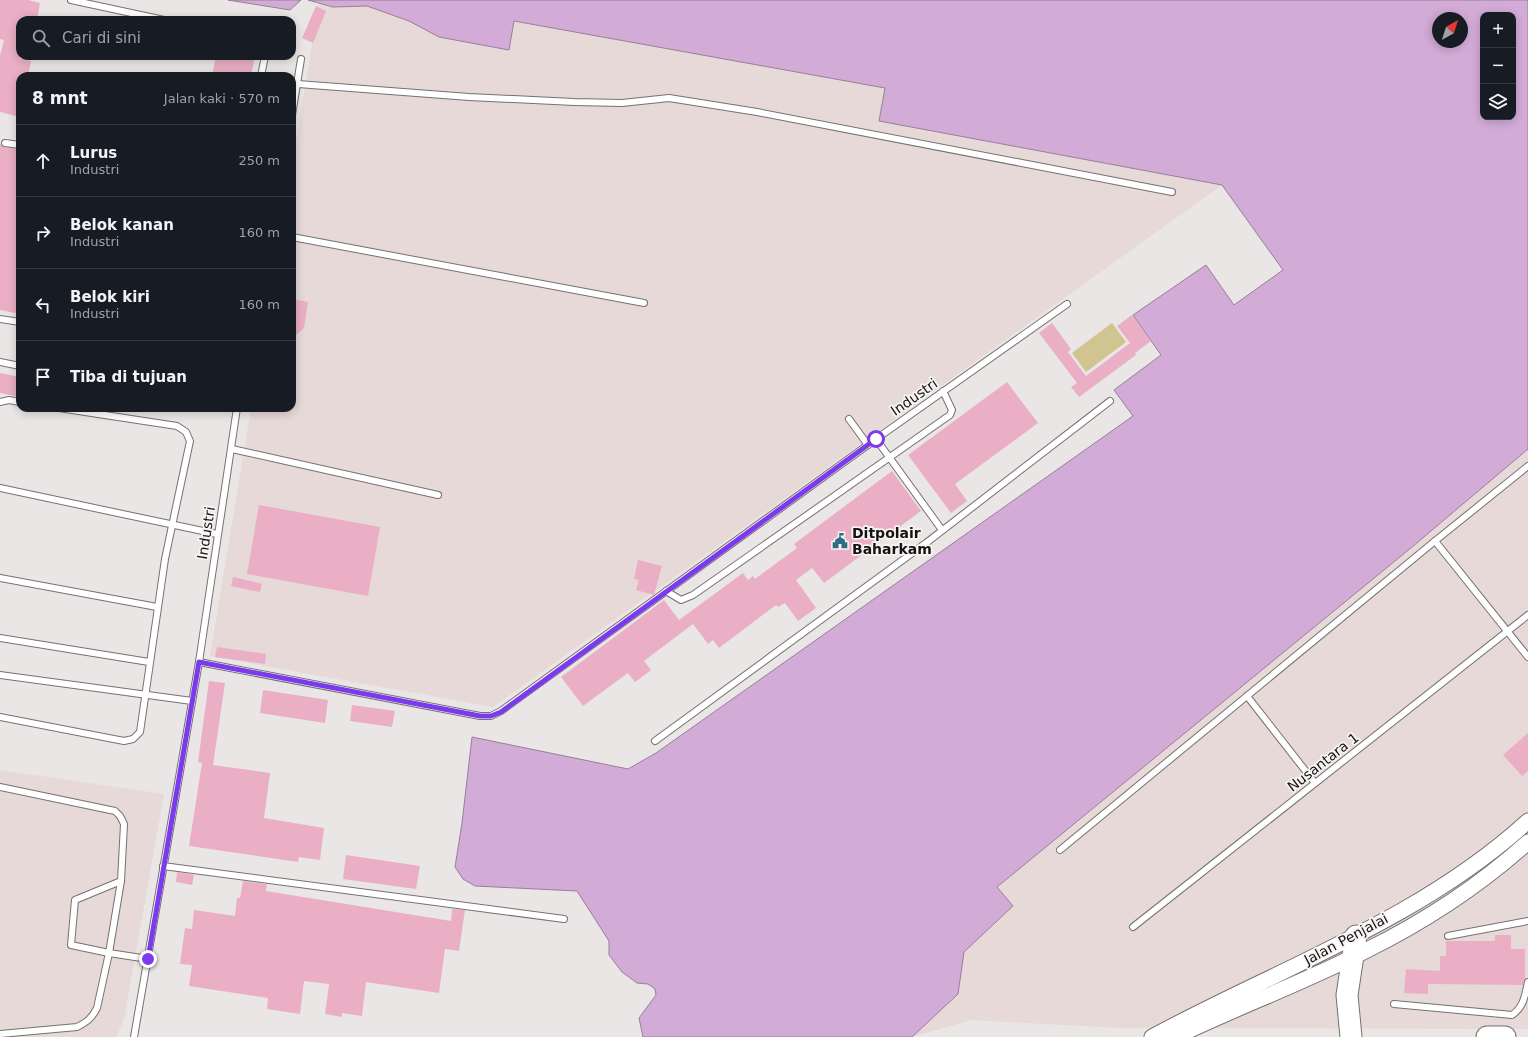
<!DOCTYPE html>
<html lang="id">
<meta charset="utf-8">
<style>
body{margin:0;font-family:"DejaVu Sans",sans-serif;background:#242831;color:#f1f3f6}
.controls{position:absolute;right:12px;top:12px;display:grid;overflow:hidden;border-radius:8px;box-shadow:0 2px 10px #0003}
.controls button{width:36px;height:36px;display:grid;place-items:center;padding:0;border:0;border-bottom:1px solid #363941;background:#171b24;color:#f1f3f6;font:20px sans-serif}
.compass{position:absolute;left:1432px;top:12px;width:36px;height:36px;border-radius:50%;background:#171b24;box-shadow:0 2px 10px #0003;rotate:39deg}
.stop{position:absolute;width:12px;height:12px;margin:-9px;border:3px solid #7c3aed;border-radius:50%;background:#fff}
.stop.end{background:#7c3aed;border-color:#fff;box-shadow:0 1px 4px #0008}
.list{margin:0;padding:0;list-style:none}
h2{display:flex;justify-content:space-between;align-items:center;height:52px;margin:0;padding:0 16px;font-size:17px}
h2 small{font-size:13px;font-weight:400;color:#9ea1a6}
.list li{display:grid;grid-template-columns:26px 1fr auto;gap:12px;align-items:center;box-sizing:border-box;height:72px;padding:0 16px;border-top:1px solid #363941}
.list b{display:block;font-size:15px;white-space:nowrap}
.list p{margin:0;font-size:13px;white-space:nowrap;color:#9ea1a6}
.list em{font-size:13px;font-style:normal;color:#9ea1a6}
.icon{flex:none;width:22px;height:22px;fill:none;stroke:currentColor;stroke-width:2;stroke-linecap:round;stroke-linejoin:round}
.map{position:relative;flex:none;width:1528px;height:1037px;overflow:hidden}
.search{position:absolute;background:#171b24;box-shadow:0 2px 10px #0003;left:16px;top:16px;width:280px;height:44px;display:flex;align-items:center;gap:10px;box-sizing:border-box;padding:0 14px;border-radius:12px;color:#9ea1a6;font-size:15px}
.panel{position:absolute;background:#171b24;box-shadow:0 2px 10px #0003;left:16px;top:72px;width:280px;height:340px;border-radius:12px}
.map>svg:first-child{display:block}
.built{fill:#e6d9d7}
.green{fill:#d0c490}
.water{fill:#d2abd7;stroke:#997e9c;fill-rule:evenodd}
.building{fill:#eaafc4}
.lines{fill:none;stroke-linecap:round;stroke-linejoin:round}
.service-casing{stroke:#757171;stroke-width:8}
.tertiary-casing{stroke:#757171;stroke-width:17}
.trunk-casing{stroke:#757171;stroke-width:23}
.service{stroke:#fff;stroke-width:6}
.tertiary{stroke:#fff;stroke-width:15}
.trunk{stroke:#fff;stroke-width:21}
.route{stroke:#7c3aed;stroke-width:5}
.labels{text-anchor:middle;dominant-baseline:central;stroke-width:3.5;stroke-linejoin:round;paint-order:stroke}
.street-label{font-size:14px;fill:#151413;stroke:#f7f4f3}
.poi-label{font-size:14px;font-weight:bold;fill:#151413;stroke:#f7f4f3;text-anchor:start}
</style>
<div class="map">
<svg width="1528" height="1037" viewBox="0 0 1528 1037">
<rect width="100%" height="100%" fill="#eae6e6"/>
<g class="built">
<path d="M319,3l14,4 34,-1 42,15 30,16 70,13 5,-29 371,67 -5,33 342,64 -729,522 -283,-51 41,-248h41v-243z"/>
<path d="M1528,449v580l-406,-1 -151,-8 -59,17 46,-43 6,-42 49,-45 -17,-20 416,-340z"/>
<path d="M0,770l164,24 -40,225 -8,18h-116z"/>
</g>
<path class="green" d="M1112,323l14,19 -40,30 -14,-19z"/>
<g class="water">
<path d="M228,0h73l-11,10z"/>
<path d="M308,0h1220v449l-116,98 -415,340 16,19 -49,46 -6,42 -46,43h-269l-4,-19 17,-23 -1,-6 -7,-5 -11,-1 -15,-11 -13,-17v-14l-32,-50 -102,-5 -12,-7 -8,-12 7,-44 10,-86 156,32 28,-16 477,-337 -19,-26 47,-35 -28,-40 73,-50 28,40 49,-35 -61,-85 -343,-64 6,-33 -371,-67 -5,29 -70,-13 -30,-16 -42,-15 -34,1zM1483,15h30v102h-30zM1438,18h24v24h-24z"/>
</g>
<g class="building">
<path d="M0,0h28l12,3 -3,17h-17v39l11,2 -3,15h-8v41l-20,-5v-56l4,-16 -4,-1z"/>
<path d="M316,6l10,5 -13,32 -11,-5z"/>
<path d="M216,56h39l-4,20h-39z"/>
<path d="M0,144l4,3 16,2v165l-20,-4z"/>
<path d="M292,299l16,3 -4,26 -12,11z"/>
<path d="M1132,315l19,26 -16,12 1,2 -57,42 -8,-10 6,-4 -38,-50 13,-10 19,26 -3,3 18,24 44,-33 -13,-17z"/>
<path d="M0,373l20,4v20l-20,-4z"/>
<path d="M1007,382l31,41 -83,61 12,17 -16,12 -43,-58z"/>
<path d="M892,471l29,40 -97,72 -12,-15 -16,12 20,28 -18,13 -13,-18 -7,4 -2,-2 -57,43 -6,-8 -5,4 -15,-20 -49,37 7,9 -16,12 -7,-9 -45,33 -22,-29 103,-77 15,20 64,-47 5,7 5,-4 2,3 42,-31 -3,-4z"/>
<path d="M259,505l121,22 -12,69 -121,-22z"/>
<path d="M638,560l24,6 -8,29 -18,-5 3,-10 -5,-1z"/>
<path d="M233,577l29,7 -2,8 -29,-6z"/>
<path d="M217,647l49,7 -1,10 -50,-7z"/>
<path d="M209,681l16,2 -12,82 57,8 -6,45 60,10 -4,32 -21,-3 -1,5 -109,-16 13,-83 -4,-1z"/>
<path d="M263,690l65,10 -3,23 -65,-10z"/>
<path d="M352,705l43,6 -3,16 -42,-6z"/>
<path d="M1528,733v38l-6,5 -19,-21z"/>
<path d="M346,855l74,11 -4,23 -73,-10z"/>
<path d="M177,872l17,3 -2,10 -16,-3z"/>
<path d="M243,881l24,3 -1,7 185,30 1,-12 13,1 -6,41 -14,-2 -6,44 -73,-11 -4,34 -20,-3v4l-17,-3 4,-30 -25,-3 -4,33 -33,-5 1,-11 -79,-12 3,-21 -12,-1 5,-36 7,1 2,-19 41,6 2,-18h3z"/>
<path d="M1495,935h16v14h14v30l-2,6 -95,-1v10l-24,-1 2,-24 34,2v-15h6v-15h49z"/>
</g>
<g class="lines">
<defs>
<g id="service">
<path d="M71,0l93,20"/>
<path d="M261,76l4,-20"/>
<path d="M298,84l171,13 105,5 48,1 47,-5 88,14 415,80"/>
<path d="M292,115l9,-56"/>
<path d="M5,143l15,2"/>
<path d="M292,237l352,66"/>
<path d="M0,319l20,3"/>
<path d="M0,362l20,4"/>
<path d="M0,402l9,-2 11,2"/>
<path d="M849,419l19,26"/>
<path d="M876,439l66,91"/>
<path d="M232,449l206,46"/>
<path d="M1528,466l-93,75 93,116"/>
<path d="M0,488l217,46"/>
<path d="M0,578l157,29"/>
<path d="M666,591l15,9 12,-5 257,-180 2,-5 -9,-19"/>
<path d="M0,638l149,24"/>
<path d="M199,662l281,54h11l10,-5 375,-272 191,-135"/>
<path d="M0,675l192,26"/>
<path d="M1247,696l68,87"/>
<path d="M0,717l124,24 9,-2 7,-7 25,-173 25,-118 -4,-9 -9,-6 -118,-18"/>
<path d="M655,741l271,-198 184,-142"/>
<path d="M0,787l115,24 5,5 4,8 -3,57 -12,72 39,6"/>
<path d="M1060,850l375,-309"/>
<path d="M163,866l401,53"/>
<path d="M1133,927l395,-312"/>
<path d="M1448,936l80,-15"/>
<path d="M1394,1004l118,11c12,-8 13,-20 16,-33"/>
<path d="M0,1034l77,-7c10,-5 15,-9 20,-19l12,-55 -38,-8 4,-45 46,-19"/>
<path d="M134,1037l65,-375 38,-254"/>
</g>
<g id="tertiary">
<path d="M1152,1037c126,-68 269,-118 376,-216"/>
<path d="M1175,1037c62,-30 128,-54 190,-86 59,-29 114,-65 163,-109"/>
</g>
<g id="trunk">
<path d="M1351,1037l-4,-42 9,-59"/>
<path d="M1487,1037h18"/>
</g>
</defs>
<use href="#service" class="service-casing"/>
<use href="#tertiary" class="tertiary-casing"/>
<use href="#trunk" class="trunk-casing"/>
<use href="#service" class="service"/>
<use href="#tertiary" class="tertiary"/>
<use href="#trunk" class="trunk"/>
</g>
<g class="lines">
<path class="route" d="M148,959l51,-297 281,54h11l10,-4 375,-273"/>
</g>
<defs>
<symbol id="civic-bare" viewBox="-9 -9 18 18"><path d="M-.6-6.5H3V-4.5H.6V-3L4-1V1h2V6H-6V1h2V-1L-.6-3ZM-1.2 2.5V6h2.4V2.5Z" fill="#2f6f84" stroke="#f7f4f3" stroke-width="2.5" paint-order="stroke"/></symbol>
</defs>
<g fill-rule="evenodd">
<use href="#civic-bare" x="829" y="530" width="22" height="22"/>
</g>
<g class="labels">
<g class="street-label">
<text transform="translate(914 397) rotate(-35)">Industri</text>
<text transform="translate(206 533) rotate(-81)">Industri</text>
<text transform="translate(1323 762) rotate(-38)">Nusantara 1</text>
<text transform="translate(1346 939) rotate(-28)">Jalan Penjalai</text>
</g>
<g class="poi-label">
<text x="852" y="533">Ditpolair<tspan x="852" dy="16">Baharkam</tspan></text>
</g>
</g>
</svg>
<div class="controls">
<button>+</button>
<button>−</button>
<button><svg class="icon" aria-label="layers" viewBox="0 0 24 24"><path d="M12 4l9 5-9 5-9-5zM3 14l9 5 9-5"/></svg></button>
</div>
<svg class="compass" viewBox="-18 -18 36 36"><path d="M0-13l5 13h-10z" fill="#e53935"/><path d="M0 13l5-13h-10z" fill="#9ea1a6"/></svg>
<div class="stop" style="left:876px;top:439px"></div>
<div class="stop end" style="left:148px;top:959px"></div>
<div class="search"><svg class="icon" aria-label="search" viewBox="0 0 24 24"><circle cx="10" cy="10" r="6"/><path d="M15 15l6 6"/></svg>Cari di sini</div>
<section class="panel">
<h2>8 mnt<small>Jalan kaki · 570 m</small></h2>
<ul class="list">
<li><svg class="icon" aria-label="ahead" viewBox="0 0 24 24"><path d="M12 20V5M6 11l6-6 6 6"/></svg><div><b>Lurus</b><p>Industri</p></div><em>250 m</em></li>
<li><svg class="icon" aria-label="right" viewBox="0 0 24 24"><path d="M7 20v-9h11M14 6l5 5-5 5"/></svg><div><b>Belok kanan</b><p>Industri</p></div><em>160 m</em></li>
<li><svg class="icon" aria-label="left" viewBox="0 0 24 24"><path d="M17 20v-9H6M10 6l-5 5 5 5"/></svg><div><b>Belok kiri</b><p>Industri</p></div><em>160 m</em></li>
<li><svg class="icon" aria-label="arrive" viewBox="0 0 24 24"><path d="M6 21V4h12l-3 4 3 4H6"/></svg><div><b>Tiba di tujuan</b></div></li>
</ul>
</section>
</div>
